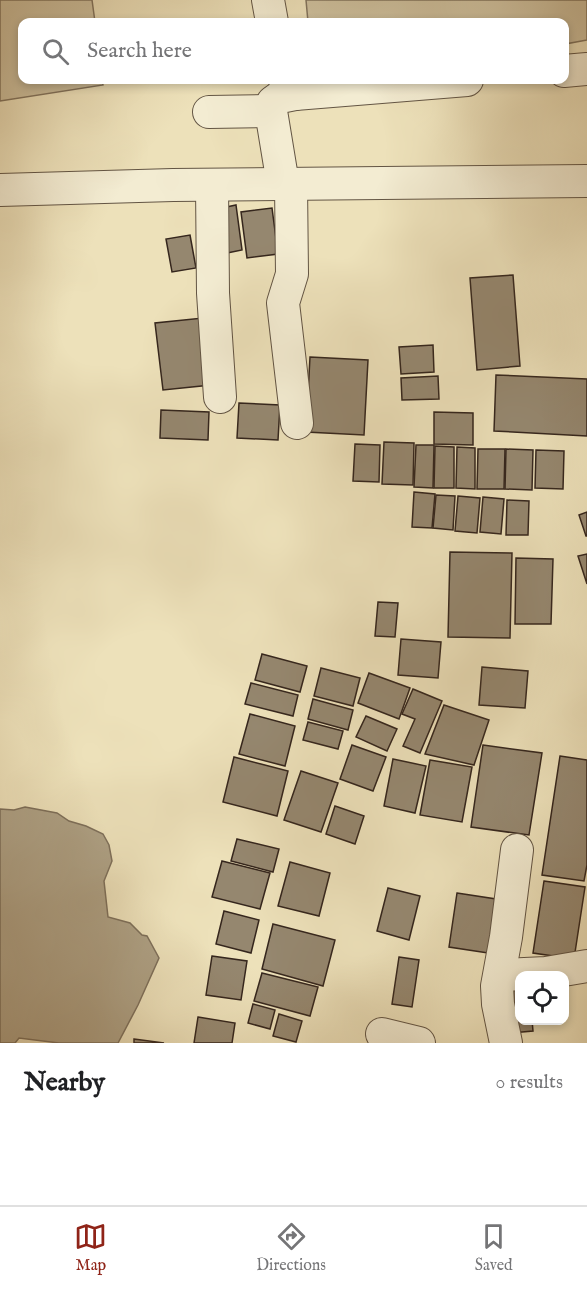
<!DOCTYPE html>
<style>
body{margin:0;font-family:"IM FELL English",serif;background:#f6f6f6;color:#202124}
.controls{position:absolute;right:18px;bottom:18px;display:grid;overflow:hidden;border-radius:12px;box-shadow:0 3px 9px #0003}
.controls button{width:54px;height:54px;display:grid;place-items:center;padding:0;border:0;border-bottom:2px solid #e0e0e0;background:#fff;color:#202124;font:30px sans-serif}
.list{margin:0;padding:0;list-style:none}
h2{display:flex;justify-content:space-between;align-items:center;height:78px;margin:0;padding:0 24px;font-size:26px}
h2 small{font-size:20px;font-weight:400;color:#757577}
.icon{flex:none;width:33px;height:33px;fill:none;stroke:currentColor;stroke-width:2;stroke-linecap:round;stroke-linejoin:round}
.map{position:relative;flex:none;width:587px;height:1043px;overflow:hidden}
.search{position:absolute;background:#fff;box-shadow:0 3px 9px #0003;left:18px;right:18px;top:18px;height:66px;display:flex;align-items:center;gap:15px;box-sizing:border-box;padding:0 21px;border-radius:12px;color:#757577;font-size:22px}
.sheet{height:162px;background:#fff}
nav{display:flex;justify-content:space-around;align-items:center;box-sizing:border-box;height:84px;border-top:2px solid #e0e0e0;background:#fff;font-size:16px;color:#757577}
nav a{display:grid;justify-items:center;gap:3px}
nav .on{color:#8f2418}
.map>svg:first-child{display:block}
.green{fill:#cec19f;stroke:#82745e;stroke-width:1.5}
.water{fill:#aea185;stroke:#7e705b;stroke-width:1.5}
.building{fill:#95876f;stroke:#35261d;stroke-width:1.5}
.lines{fill:none;stroke-linecap:round;stroke-linejoin:round}
.minor-casing{stroke:#635544;stroke-width:34}
.minor{stroke:#f3ecd2;stroke-width:32}
</style>
<div class="map">
<svg width="587" height="1043" viewBox="0 0 587 1043">
<rect width="100%" height="100%" fill="#ede1ba"/>
<filter id="stains"><feTurbulence type="fractalNoise" baseFrequency=".00333" numOctaves="4"/><feColorMatrix values="0 0 0 0 .2 0 0 0 0 .09 0 0 0 0 .02 0 0 0 .5 -.17"/></filter>
<radialGradient id="worn" r=".72"><stop offset=".6" stop-color="#630" stop-opacity="0"/><stop offset="1" stop-color="#630" stop-opacity=".3"/></radialGradient>
<g class="green">
<path d="M0,0h92l3,22h-73v58h80l1,5 -103,16z"/>
<path d="M306,0h281v40l-22,4 -1,-22h-256z"/>
</g>
<path class="water" d="M25,807l32,6 12,8 17,5 17,8 6,11 3,16 -8,20 4,36 22,6 12,12 5,1 12,22 -21,47 -20,38h-59l-40,-5 -4,5h-15v-234l14,1z"/>
<g class="building">
<path d="M236,205l6,45 -20,4 -5,-45z"/>
<path d="M272,208l6,46 -31,4 -6,-46z"/>
<path d="M190,235l6,33 -24,4 -6,-33z"/>
<path d="M513,275l7,91 -43,4 -7,-92z"/>
<path d="M203,318l8,67 -48,5 -8,-67z"/>
<path d="M433,345l1,27 -33,2 -2,-27z"/>
<path d="M310,357l58,3 -4,75 -58,-3z"/>
<path d="M496,375l91,4v57l-93,-5z"/>
<path d="M438,376l1,23 -37,1 -1,-22z"/>
<path d="M239,403l41,2 -2,35 -41,-2z"/>
<path d="M161,410l48,2 -1,28 -48,-2z"/>
<path d="M434,412l39,1v32l-39,-1z"/>
<path d="M384,442l30,1 -1,42 -31,-1z"/>
<path d="M355,444l25,1 -1,37 -26,-1z"/>
<path d="M416,445h18l-1,43 -19,-1z"/>
<path d="M435,446l19,1v41h-20z"/>
<path d="M457,447l18,1v41l-19,-1z"/>
<path d="M478,449h27l-1,40h-27z"/>
<path d="M506,449l27,1 -1,40 -27,-1z"/>
<path d="M536,450l28,1 -1,38 -28,-1z"/>
<path d="M414,492l21,2 -3,34 -20,-1z"/>
<path d="M436,495l19,1 -2,34 -20,-2z"/>
<path d="M458,496l22,2 -3,35 -22,-2z"/>
<path d="M483,497l21,2 -3,35 -21,-2z"/>
<path d="M507,500l22,1 -1,34h-22z"/>
<path d="M587,512v24h-1l-7,-21z"/>
<path d="M450,552l62,1 -2,85 -62,-1z"/>
<path d="M587,554v30l-9,-28z"/>
<path d="M516,558l37,1 -2,65h-36z"/>
<path d="M378,602l20,1 -3,34 -20,-1z"/>
<path d="M401,639l40,3 -3,36 -40,-3z"/>
<path d="M262,654l45,12 -7,26 -45,-12z"/>
<path d="M482,667l46,4 -3,37 -46,-3z"/>
<path d="M321,668l39,10 -7,28 -39,-10z"/>
<path d="M369,673l41,15 -11,31 -41,-16z"/>
<path d="M251,683l47,12 -5,21 -48,-12z"/>
<path d="M413,689l29,12 -22,52 -17,-7 12,-27 -13,-5z"/>
<path d="M313,699l40,11 -5,20 -40,-11z"/>
<path d="M444,705l45,15 -15,45 -49,-11z"/>
<path d="M250,714l45,12 -10,40 -46,-12z"/>
<path d="M366,716l31,13 -10,22 -31,-14z"/>
<path d="M308,722l35,9 -5,18 -35,-9z"/>
<path d="M352,745l34,12 -13,34 -33,-12z"/>
<path d="M483,745l59,8 -13,82 -58,-8z"/>
<path d="M560,756l27,4v105l-3,16 -42,-6z"/>
<path d="M234,757l54,14 -11,45 -54,-14z"/>
<path d="M393,759l33,7 -11,47 -31,-7z"/>
<path d="M430,760l42,7 -10,55 -42,-7z"/>
<path d="M301,771l37,12 -17,49 -37,-12z"/>
<path d="M335,806l29,10 -9,28 -29,-10z"/>
<path d="M237,839l42,10 -6,23 -42,-11z"/>
<path d="M222,861l48,12 -10,36 -48,-12z"/>
<path d="M290,862l40,11 -11,43 -41,-10z"/>
<path d="M544,881l41,6 -11,72 -41,-6z"/>
<path d="M388,888l32,8 -11,44 -32,-9z"/>
<path d="M457,893l52,8 -8,54 -52,-8z"/>
<path d="M224,911l35,9 -8,33 -35,-9z"/>
<path d="M273,924l62,16 -12,46 -61,-17z"/>
<path d="M212,956l35,5 -6,39 -35,-5z"/>
<path d="M399,957l20,3 -7,47 -20,-3z"/>
<path d="M262,973l56,14 -8,29 -56,-15z"/>
<path d="M520,983v37h12l1,11 -22,2 -5,-49z"/>
<path d="M253,1004l22,6 -5,19 -22,-6z"/>
<path d="M279,1014l23,7 -6,21 -23,-6z"/>
<path d="M198,1017l37,6 -3,20h-38z"/>
<path d="M134,1039l30,4h-30z"/>
</g>
<g class="lines">
<defs>
<g id="minor">
<path d="M268,0l4,22"/>
<path d="M564,71l23,-2"/>
<path d="M285,80l10,14 172,-14"/>
<path d="M209,112l62,-1"/>
<path d="M283,184l-12,-73 2,-9 7,-5 15,-3"/>
<path d="M291,184l1,90 -9,29 14,120"/>
<path d="M212,185l1,108 7,104"/>
<path d="M0,190l173,-5 414,-4"/>
<path d="M500,975l46,-2 41,-7"/>
<path d="M382,1034l37,9"/>
<path d="M506,1043l-8,-39 -1,-18 9,-49 11,-87"/>
</g>
</defs>
<use href="#minor" class="minor-casing"/>
<use href="#minor" class="minor"/>
</g>
<rect width="100%" height="100%" filter="url(#stains)"/>
<rect width="100%" height="100%" fill="url(#worn)"/>
</svg>
<div class="controls">
<button><svg class="icon" aria-label="locate" viewBox="0 0 24 24"><circle cx="12" cy="12" r="6"/><path d="M12 2v4M12 18v4M2 12h4M18 12h4"/></svg></button>
</div>
<div class="search"><svg class="icon" aria-label="search" viewBox="0 0 24 24"><circle cx="10" cy="10" r="6"/><path d="M15 15l6 6"/></svg>Search here</div>
</div>
<section class="sheet">
<h2>Nearby<small>0 results</small></h2>
<ul class="list">
</ul>
</section>
<nav>
<a class="on"><svg class="icon" aria-label="map" viewBox="0 0 24 24"><path d="M3 6l6-2 6 2 6-2v14l-6 2-6-2-6 2zM9 4v14M15 6v14"/></svg>Map</a>
<a><svg class="icon" aria-label="directions" viewBox="0 0 24 24"><path d="M12 3l9 9-9 9-9-9zM9 14v-3h6M13 9l2 2-2 2"/></svg>Directions</a>
<a><svg class="icon" aria-label="saved" viewBox="0 0 24 24"><path d="M7 4h10v16l-5-4-5 4z"/></svg>Saved</a>
</nav>
